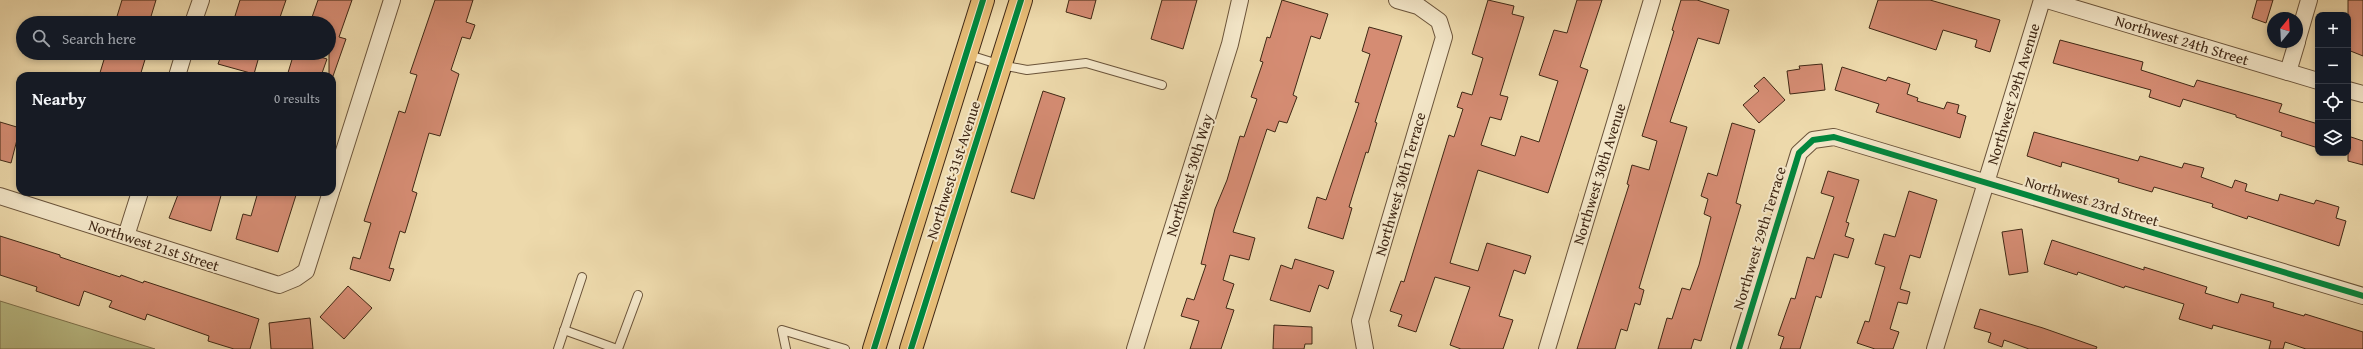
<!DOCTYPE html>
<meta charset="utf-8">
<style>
body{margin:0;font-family:"Gentium Book Plus",serif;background:#20242c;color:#f1f3f6}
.controls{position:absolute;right:12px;top:12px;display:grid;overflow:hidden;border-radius:8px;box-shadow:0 2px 6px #0003}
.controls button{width:36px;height:36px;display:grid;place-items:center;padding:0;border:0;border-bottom:1px solid #363941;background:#171b24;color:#f1f3f6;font:20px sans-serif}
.compass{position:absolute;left:2267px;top:12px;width:36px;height:36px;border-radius:50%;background:#171b24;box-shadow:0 2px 6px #0003;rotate:18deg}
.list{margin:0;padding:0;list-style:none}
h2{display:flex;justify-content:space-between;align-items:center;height:52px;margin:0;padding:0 16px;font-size:17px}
h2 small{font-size:13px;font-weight:400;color:#9ea1a6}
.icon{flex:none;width:22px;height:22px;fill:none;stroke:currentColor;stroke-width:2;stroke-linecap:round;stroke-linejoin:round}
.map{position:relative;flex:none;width:2363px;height:349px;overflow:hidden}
.search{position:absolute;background:#171b24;box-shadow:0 2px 6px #0003;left:16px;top:16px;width:320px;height:44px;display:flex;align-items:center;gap:10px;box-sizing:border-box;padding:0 14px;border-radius:22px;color:#9ea1a6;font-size:15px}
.panel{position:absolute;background:#171b24;box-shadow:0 2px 6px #0003;left:16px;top:72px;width:320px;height:124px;border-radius:12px}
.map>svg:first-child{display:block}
.green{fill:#bbbe87;stroke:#7e734e}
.building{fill:#d58c73;stroke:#402815}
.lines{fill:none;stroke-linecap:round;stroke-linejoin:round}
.lane-casing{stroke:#6b543a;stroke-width:10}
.street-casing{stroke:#6b543a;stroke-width:18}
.primary-casing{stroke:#402815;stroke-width:24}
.lane{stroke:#f3e6c8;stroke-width:8}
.street{stroke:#f3e6c8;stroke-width:16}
.primary{stroke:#e6bc76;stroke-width:22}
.cycleway-casing{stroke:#f3e6c8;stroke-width:8}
.cycleway{stroke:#00873e;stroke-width:6}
.labels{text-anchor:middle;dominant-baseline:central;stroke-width:4;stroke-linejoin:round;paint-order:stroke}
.street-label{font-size:15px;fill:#402815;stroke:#f3e6c8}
</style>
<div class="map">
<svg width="2363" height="349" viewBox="0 0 2363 349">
<rect width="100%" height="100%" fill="#edd9ab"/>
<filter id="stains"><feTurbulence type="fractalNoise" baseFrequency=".005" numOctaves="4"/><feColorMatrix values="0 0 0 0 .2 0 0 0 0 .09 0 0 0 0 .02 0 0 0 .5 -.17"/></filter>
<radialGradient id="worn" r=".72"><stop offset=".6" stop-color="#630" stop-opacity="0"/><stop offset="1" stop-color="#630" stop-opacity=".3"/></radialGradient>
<path class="green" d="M0,301l155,48h-155z"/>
<g class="building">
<path d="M122,0h34l-7,23h-34z"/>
<path d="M240,0h46l-8,23h-23l-20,-7z"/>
<path d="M318,0h34l-13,37 7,2 -14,40v-3h-3v-53h-19z"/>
<path d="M435,0h38l-7,22 9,3 -5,14 -8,-2 -11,33 8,4 -19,62 -11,-3 -17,58 5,2 -12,40 -5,-2 -11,37 5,1 -4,12 -40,-12 3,-12 7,2 11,-36 -7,-2 35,-110 6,2 12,-38 -7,-2z"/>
<path d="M1069,0h27l-5,19 -25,-7z"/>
<path d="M1162,0h35l-14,49 -32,-10z"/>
<path d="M1282,0l46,14 -8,25 -9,-3 -18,59 4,2 -10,26 -8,-2 -4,11 -8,-3 -34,103 22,6 -6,22 -19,-5 -7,25 11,4 -8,24 8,2 -13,39h-31l9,-28 -18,-5 6,-18 7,2 12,-35 -5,-1 14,-55 12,-29 13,-44 4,1 13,-38 -6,-2 12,-35 -3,-1 7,-24 3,1z"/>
<path d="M1488,0l26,6 -2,8 12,3 -24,78 8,2 -7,23 -11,-3 -9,28 34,11 6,-20 18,6 19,-61 -19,-6 15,-45 13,3 10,-33h25l-22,67 8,3 -40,123 -70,-23 -28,93 28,8 9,-28 44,13 -6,18 -11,-4 -15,46 14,4 -10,29h-42l-11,-4 20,-58 -35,-10 -19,55 -18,-6 4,-11 -12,-4 11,-30 3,1 45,-147 5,2 9,-28 -6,-2 5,-15 10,3 11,-37 -11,-4z"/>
<path d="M1681,0h16l32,10 -10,34 -21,-6 -28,84 17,5 -48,161 5,2 -4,15 -5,-2 -8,28 -6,-2 -6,20h-38l52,-164 -2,-1 5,-19 17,5 8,-29 -15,-5 32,-105 -2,-1z"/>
<path d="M1878,0h52l70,20 -10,32 -15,-5 2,-7 -34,-10 -7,20 -67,-22z"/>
<path d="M2257,0h16l-7,23 -14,-5z"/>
<path d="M2348,0h15v56l-15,-6z"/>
<path d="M1369,27l33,9 -27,86 2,1 -9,30 -2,-1 -17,55 3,1 -9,31 -35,-11 9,-31 9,3 33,-97 -4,-1 15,-48 -8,-3z"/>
<path d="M2060,40l83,22 -2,8 53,17 3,-7 85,24 -3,8 39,12v24l-37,-12 1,-4 -46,-15v-2l-53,-16 -3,8 -31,-10 2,-7 -98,-27z"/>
<path d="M106,53h41l-7,23h-41z"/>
<path d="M222,53h38l-6,21 -36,-10z"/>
<path d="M294,53h13l20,6 -6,17h-34z"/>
<path d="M1822,64l3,26 -35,4 -3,-23 13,-2 -1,-3z"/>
<path d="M1842,67l44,14 2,-4 22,7 -3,10 11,4 -1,3 27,8 3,-7 12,3 -2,8 9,3 -6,22 -84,-26 3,-8 -44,-14z"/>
<path d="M1764,77l21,23 -26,23 -16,-18 16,-14 -5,-5z"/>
<path d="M1043,91l22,7 -31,101 -23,-7z"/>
<path d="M0,122l20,6 -9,35 -11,-3z"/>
<path d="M1732,123l23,7 -19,73 5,2 -40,136 -7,-2 -3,10h-33l9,-31 5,1 10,-31 8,2 9,-25 12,-48 -7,-3 4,-15 -7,-3 7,-23 9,3z"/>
<path d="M2034,132l104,29 2,-5 42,12 2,-5 20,5 -3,9 31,11 3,-8 12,4 -2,7 33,10 2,-7 34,10 2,-4 23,7 -3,11 10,3 -7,25 -91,-30 -1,3 -35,-12 1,-3 -59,-17 -2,5 -34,-10 1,-3 -57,-17 -1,5 -34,-11z"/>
<path d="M2348,136l15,5v24l-15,-4z"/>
<path d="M1828,171l31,9 -13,42 3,1 -4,13 9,3 -6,19 -14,-4 -13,44 -5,-2 -16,53h-20l4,-12 -6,-2 13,-37 4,1 12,-42 7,2 20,-62 -13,-4z"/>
<path d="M1909,191l28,9 -17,58 -10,-3 -10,34 10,3 -3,12 -9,-2 -8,27 9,3 -6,17h-18l-18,-6 8,-22 4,1 16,-55 -10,-3 9,-30 11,3z"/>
<path d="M179,192h43l-11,39 -42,-13z"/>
<path d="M258,192h39l-19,60 -42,-13 7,-25 8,2z"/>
<path d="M2022,229l6,43 -19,3 -7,-43z"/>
<path d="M0,236l60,19v2l60,20 1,-2 22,8 1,-2 115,38 -9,30h-16l-26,-8 1,-5 -62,-22 -2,6 -36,-13 3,-6 -28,-10 -5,15 -43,-15 1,-4 -37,-12z"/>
<path d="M2052,240l92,30v-3l63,20 -2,6 33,10 3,-9 33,9 -1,4 31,9 1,-2 58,18v17h-57l-21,-7 -2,7h-14l2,-8 -58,-16 -1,4 -33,-10 5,-15 -59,-18 -1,2 -46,-16 -1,3 -33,-11z"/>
<path d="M1295,259l39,12 -6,18 -9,-4 -9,27 -40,-12 11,-35 11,4z"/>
<path d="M348,286l24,22 -28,31 -24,-22z"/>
<path d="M1980,309l63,19 54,19 -1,2h-67l-25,-9 -2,7 -14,-5 3,-9 -17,-5z"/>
<path d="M310,318l3,31h-42l-2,-26z"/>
<path d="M1274,325l38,2v17h-7l-1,5h-31z"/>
</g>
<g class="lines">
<defs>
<g id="lane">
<path d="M966,54l35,11 26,5 59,-7 76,22"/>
<path d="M564,330l53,19"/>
<path d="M558,349l24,-72"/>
<path d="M618,349l20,-54"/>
<path d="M786,349l-4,-19 63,19"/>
</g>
<g id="street">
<path d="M2047,0l271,81"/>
<path d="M193,23l8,-23"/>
<path d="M2297,41l12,-41"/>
<path d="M2288,72l9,-30"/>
<path d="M177,76l7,-23"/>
<path d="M2348,90l15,4"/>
<path d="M332,189l60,-189"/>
<path d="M0,196l279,89 17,-7 10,-7 25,-79"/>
<path d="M126,236l14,-44"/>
<path d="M1135,349l95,-305 10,-44"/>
<path d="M1365,349l-5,-28 84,-284 -5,-16 -21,-15 -21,-6"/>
<path d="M1547,349l105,-349"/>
<path d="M1739,349l60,-196 14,-13 21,-3 529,159"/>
<path d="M1935,349l107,-349"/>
</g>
<g id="primary">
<path d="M874,349l109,-349"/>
<path d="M911,349l110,-349"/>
</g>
</defs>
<use href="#lane" class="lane-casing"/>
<use href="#street" class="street-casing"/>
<use href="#primary" class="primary-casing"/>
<use href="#lane" class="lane"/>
<use href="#street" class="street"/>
<use href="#primary" class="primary"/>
<defs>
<g id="cycleway">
<path d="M874,349l109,-349"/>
<path d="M911,349l110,-349"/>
<path d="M1739,349l60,-196 14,-13 21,-3 529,159"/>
</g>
</defs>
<use href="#cycleway" class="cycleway-casing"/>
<use href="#cycleway" class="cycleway"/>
</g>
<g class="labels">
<g class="street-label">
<text transform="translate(2182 40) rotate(17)">Northwest 24th Street</text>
<text transform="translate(2013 94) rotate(-73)">Northwest 29th Avenue</text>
<text transform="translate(953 170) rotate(-72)">Northwest 31st Avenue</text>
<text transform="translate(1599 174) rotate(-73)">Northwest 30th Avenue</text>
<text transform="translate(1189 175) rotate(-73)">Northwest 30th Way</text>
<text transform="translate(1400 184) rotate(-74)">Northwest 30th Terrace</text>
<text transform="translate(2092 201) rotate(17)">Northwest 23rd Street</text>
<text transform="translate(1759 238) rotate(-73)">Northwest 29th Terrace</text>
<text transform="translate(154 245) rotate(18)">Northwest 21st Street</text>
</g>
</g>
<rect width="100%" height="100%" filter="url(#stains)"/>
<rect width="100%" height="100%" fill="url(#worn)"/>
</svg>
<div class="controls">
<button>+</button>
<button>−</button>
<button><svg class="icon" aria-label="locate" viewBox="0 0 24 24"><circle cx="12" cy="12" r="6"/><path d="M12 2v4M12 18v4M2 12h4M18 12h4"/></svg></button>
<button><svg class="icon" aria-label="layers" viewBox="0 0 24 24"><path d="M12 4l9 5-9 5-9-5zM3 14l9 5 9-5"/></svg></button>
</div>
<svg class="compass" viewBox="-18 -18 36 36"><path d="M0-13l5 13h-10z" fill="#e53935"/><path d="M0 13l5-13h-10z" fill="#9ea1a6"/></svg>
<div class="search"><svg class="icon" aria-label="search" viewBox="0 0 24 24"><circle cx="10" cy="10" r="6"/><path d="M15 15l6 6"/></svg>Search here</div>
<section class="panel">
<h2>Nearby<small>0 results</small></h2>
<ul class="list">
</ul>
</section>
</div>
